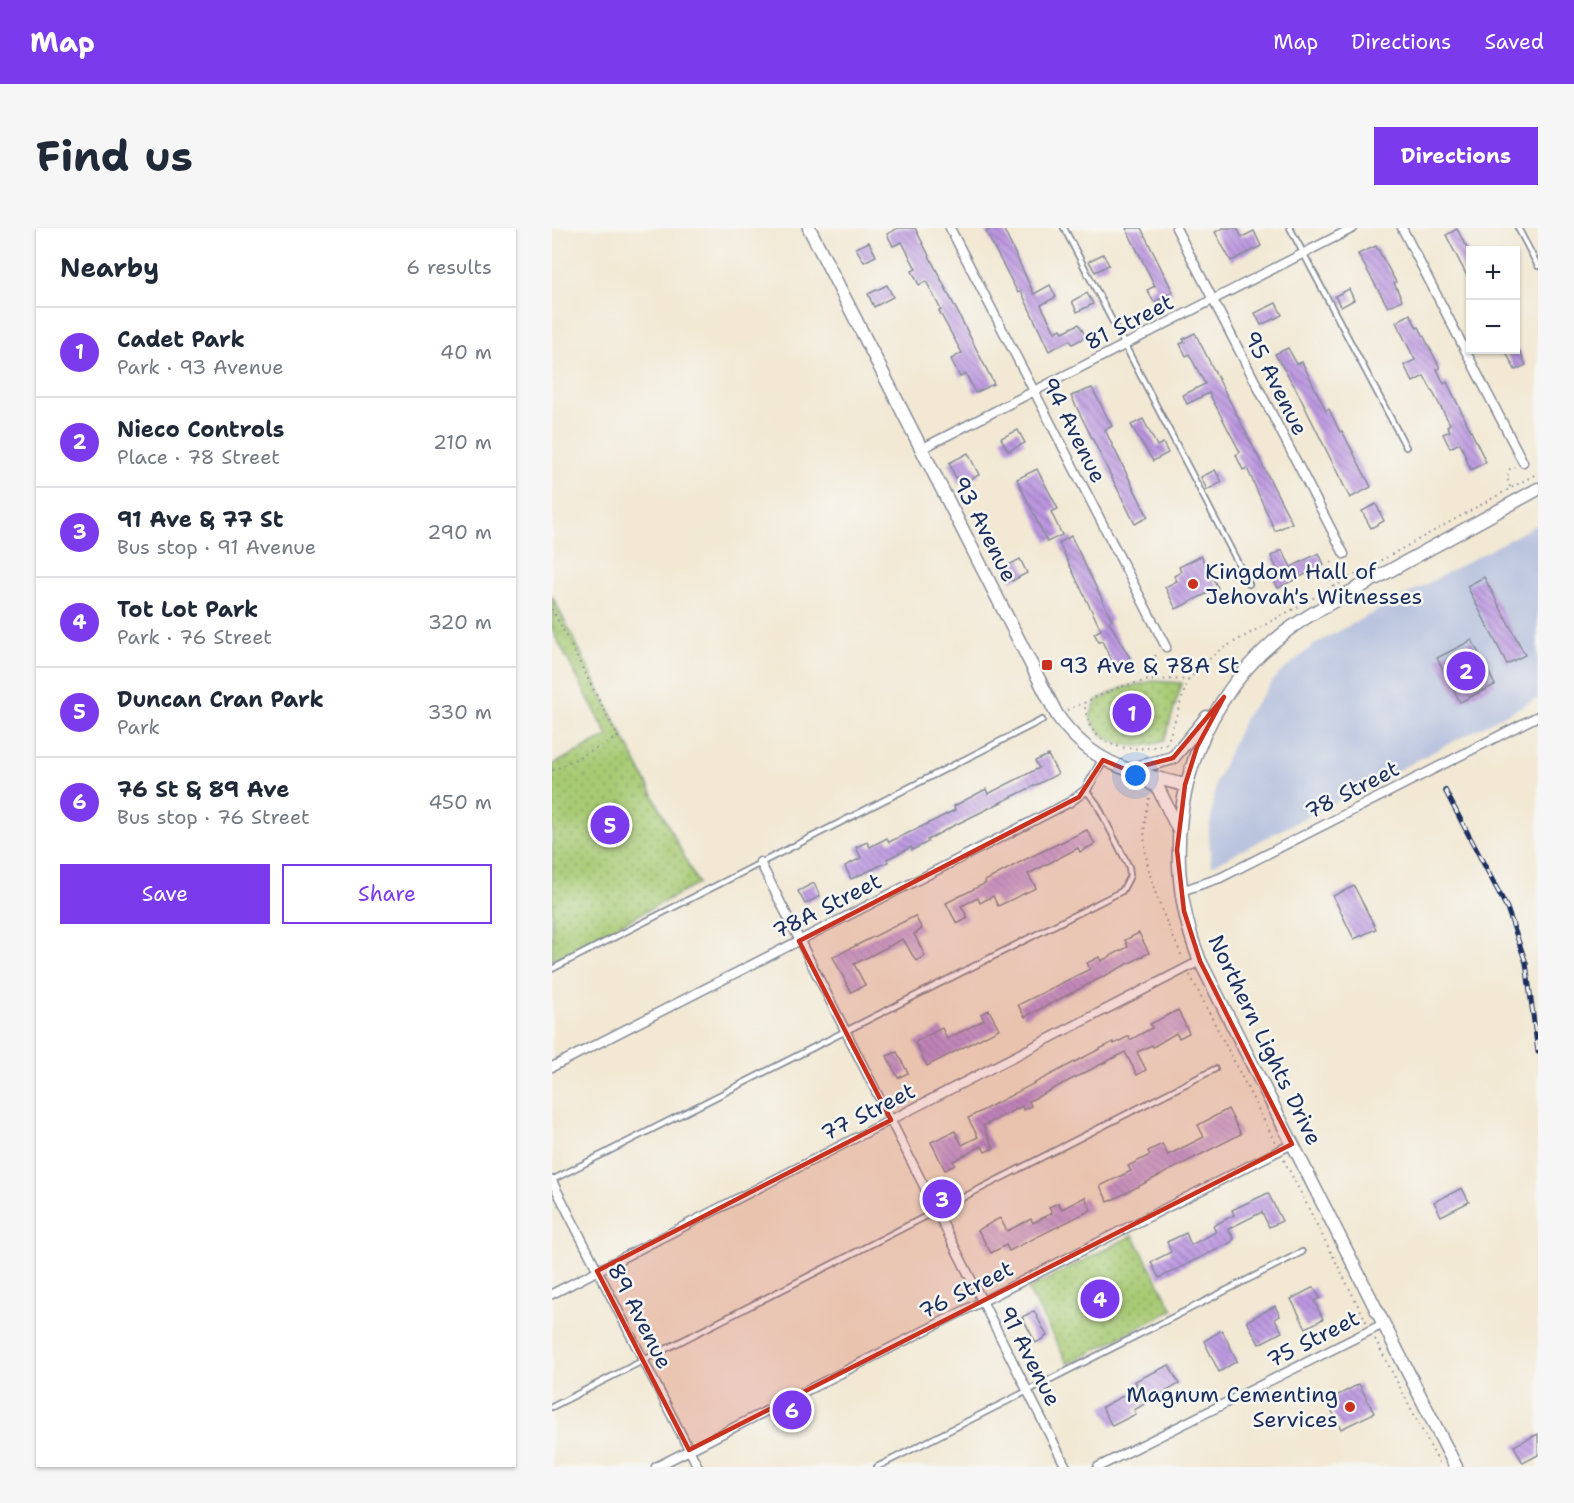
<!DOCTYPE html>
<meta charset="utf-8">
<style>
body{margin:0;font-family:"Shantell Sans",sans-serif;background:#f6f6f7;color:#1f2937}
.controls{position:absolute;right:18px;top:18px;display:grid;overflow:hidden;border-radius:0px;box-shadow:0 2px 4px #0004}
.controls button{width:54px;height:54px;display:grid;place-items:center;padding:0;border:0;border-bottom:2px solid #e0e1e3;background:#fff;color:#1f2937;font:30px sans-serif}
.you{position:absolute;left:584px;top:548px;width:21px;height:21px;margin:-15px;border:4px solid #fff;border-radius:50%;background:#1a73e8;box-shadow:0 0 0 9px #1a73e833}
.badge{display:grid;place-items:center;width:39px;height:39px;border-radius:50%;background:#7c3aed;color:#fff;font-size:20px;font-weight:700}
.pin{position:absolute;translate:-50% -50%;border:3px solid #fff;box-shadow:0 2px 6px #0006}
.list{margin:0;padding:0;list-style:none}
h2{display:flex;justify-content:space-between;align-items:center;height:78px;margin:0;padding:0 24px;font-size:26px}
h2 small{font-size:20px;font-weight:400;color:#747a83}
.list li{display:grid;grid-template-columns:39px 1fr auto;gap:18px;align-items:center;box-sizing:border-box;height:90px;padding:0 24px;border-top:2px solid #e0e1e3}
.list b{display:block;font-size:22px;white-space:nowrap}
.list p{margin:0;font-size:20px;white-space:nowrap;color:#747a83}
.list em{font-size:20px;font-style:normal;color:#747a83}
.actions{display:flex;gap:12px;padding:18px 24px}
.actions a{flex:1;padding:14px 0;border:2px solid #7c3aed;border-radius:0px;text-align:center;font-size:21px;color:#7c3aed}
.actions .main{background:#7c3aed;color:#fff}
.map{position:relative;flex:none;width:986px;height:1239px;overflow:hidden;border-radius:0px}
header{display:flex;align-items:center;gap:36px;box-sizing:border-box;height:84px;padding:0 30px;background:#7c3aed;color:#fff}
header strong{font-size:28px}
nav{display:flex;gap:33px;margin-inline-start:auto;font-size:21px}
.intro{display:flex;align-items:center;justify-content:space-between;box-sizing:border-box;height:144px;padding:0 36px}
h1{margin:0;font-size:42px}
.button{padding:15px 27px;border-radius:0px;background:#7c3aed;color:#fff;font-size:21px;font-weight:700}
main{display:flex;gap:36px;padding:0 36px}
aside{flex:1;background:#fff;border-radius:0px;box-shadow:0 2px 4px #0004}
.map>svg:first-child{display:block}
.industrial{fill:#bac4de}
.park{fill:url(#park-dots);stroke:#617c68;stroke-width:1.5}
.building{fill:url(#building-back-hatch)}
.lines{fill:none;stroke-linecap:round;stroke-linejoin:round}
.lane-casing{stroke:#868c98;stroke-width:8}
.street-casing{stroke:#868c98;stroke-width:11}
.secondary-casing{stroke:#868c98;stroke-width:15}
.path{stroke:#868c98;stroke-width:2;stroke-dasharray:1.5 4.5;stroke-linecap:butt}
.lane{stroke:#fff;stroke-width:4.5}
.street{stroke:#fff;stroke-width:8}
.secondary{stroke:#fff;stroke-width:12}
.rail-casing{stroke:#1b2f5e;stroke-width:5}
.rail{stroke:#f6f6f2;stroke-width:3;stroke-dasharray:9;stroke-linecap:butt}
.marked{fill:#c8321e;fill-opacity:0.2;stroke:#c8321e;stroke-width:4.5;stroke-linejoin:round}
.poi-dot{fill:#c8321e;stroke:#f6f6f2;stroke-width:2}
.labels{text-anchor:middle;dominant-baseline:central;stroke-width:5;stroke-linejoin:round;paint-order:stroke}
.street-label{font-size:22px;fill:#1b2f5e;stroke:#f6f6f2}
.poi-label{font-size:22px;fill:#1b2f5e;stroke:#f6f6f2;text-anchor:start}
</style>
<header>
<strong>Map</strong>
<nav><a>Map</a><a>Directions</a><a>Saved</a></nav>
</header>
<div class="intro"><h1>Find us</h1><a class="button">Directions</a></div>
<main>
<aside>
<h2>Nearby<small>6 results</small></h2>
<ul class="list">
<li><span class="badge">1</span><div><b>Cadet Park</b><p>Park · 93 Avenue</p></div><em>40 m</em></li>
<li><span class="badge">2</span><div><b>Nieco Controls</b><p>Place · 78 Street</p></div><em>210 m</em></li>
<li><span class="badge">3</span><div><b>91 Ave &amp; 77 St</b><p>Bus stop · 91 Avenue</p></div><em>290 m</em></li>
<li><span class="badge">4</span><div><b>Tot Lot Park</b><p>Park · 76 Street</p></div><em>320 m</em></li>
<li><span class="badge">5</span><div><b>Duncan Cran Park</b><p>Park</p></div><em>330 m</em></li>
<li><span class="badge">6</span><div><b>76 St &amp; 89 Ave</b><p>Bus stop · 76 Street</p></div><em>450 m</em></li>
</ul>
<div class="actions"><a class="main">Save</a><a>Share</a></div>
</aside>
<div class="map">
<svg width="986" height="1239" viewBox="0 0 986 1239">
<defs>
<pattern id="park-dots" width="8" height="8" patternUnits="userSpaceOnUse" patternTransform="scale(1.5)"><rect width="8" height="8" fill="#a7ca73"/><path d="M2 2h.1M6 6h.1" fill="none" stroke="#87a462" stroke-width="1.8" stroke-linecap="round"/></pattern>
<pattern id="building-back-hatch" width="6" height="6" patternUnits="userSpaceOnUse" patternTransform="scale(1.5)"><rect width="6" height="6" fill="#bc97e0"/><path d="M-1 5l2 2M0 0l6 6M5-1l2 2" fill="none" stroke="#987cb9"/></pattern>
</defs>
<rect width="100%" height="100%" fill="#f6f6f2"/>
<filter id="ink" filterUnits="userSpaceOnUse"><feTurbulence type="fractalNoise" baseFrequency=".0167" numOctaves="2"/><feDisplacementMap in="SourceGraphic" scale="12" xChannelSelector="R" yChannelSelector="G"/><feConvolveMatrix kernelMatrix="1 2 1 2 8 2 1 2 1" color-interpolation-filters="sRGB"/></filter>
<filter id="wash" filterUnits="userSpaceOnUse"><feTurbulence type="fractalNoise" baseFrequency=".008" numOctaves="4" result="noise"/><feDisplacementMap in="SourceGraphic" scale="24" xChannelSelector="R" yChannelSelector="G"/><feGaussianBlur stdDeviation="1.35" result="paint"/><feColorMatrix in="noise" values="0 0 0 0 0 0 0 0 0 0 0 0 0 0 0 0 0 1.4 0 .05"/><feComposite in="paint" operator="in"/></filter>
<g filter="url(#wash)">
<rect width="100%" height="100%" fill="#f2e8d3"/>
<path class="industrial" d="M986,296v174l-327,168 -2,-34 7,-50 29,-65 33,-42 37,-31z"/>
<g class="park">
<path d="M0,368l146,288 -146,76v-195l56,-29 -56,-106z"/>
<path d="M601,453l29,2 -18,58c-27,9 -63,7 -74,-25l7,-16 25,-12z"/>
<path d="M581,1007l40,75 -105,54 -40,-75z"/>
</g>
<g id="blocks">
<g class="building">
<path d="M346,0h17l79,156 -19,9 -9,-19 -6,3 -9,-18 11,-6 -23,-42 2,-1 -15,-29 -7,4 -7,-14 4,-2 -14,-27 -9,4 -6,-12z"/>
<path d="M441,0h10l31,66 16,-9 6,12 -15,8 14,27 6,-3 2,3 16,-8 7,13 -14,7 -2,-4 -21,11 -28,-60 -3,2 -32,-61z"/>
<path d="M574,0h15l32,64 -19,10 -7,-12 8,-4z"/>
<path d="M671,0h14l5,9 12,-6 7,15 -30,15 -16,-29z"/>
<path d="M905,1l13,25v28l-24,-47z"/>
<path d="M317,14l7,14 -12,6 -8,-14z"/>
<path d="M824,18l20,36 -2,1 8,17 -14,7 -30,-53z"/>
<path d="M551,26l6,11 -14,7 -6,-11z"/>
<path d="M335,57l6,12 -19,10 -6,-13z"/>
<path d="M797,61l5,11 -13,7 -6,-11z"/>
<path d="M535,65l6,11 -16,8 -5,-11z"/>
<path d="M724,75l6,12 -21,10 -6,-12z"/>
<path d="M858,86l7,14 2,-1 21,41 -3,1 7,15 3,-2 39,80 -15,8 -11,-27 -10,5 -7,-14 7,-3 -3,-5 3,-2 -26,-48 -11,6 -9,-17 11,-5 -19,-38z"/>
<path d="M643,105l97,190 -17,8 -28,-63 -4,2 -7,-15 4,-3 -31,-59 -22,11 -4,-9 22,-11 -16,-30 -3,2 -6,-12 5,-2 -2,-3z"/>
<path d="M736,120l9,16 5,-2 24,49 3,-2 11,23 2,-1 29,56 -21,11 -55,-111 -20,-33z"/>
<path d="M953,122h14l7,15 -11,5z"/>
<path d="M540,160l20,38 -7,4 43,87 -13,7 -64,-128z"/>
<path d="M591,191l14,27 6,-3 5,10 -15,8 -22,-36z"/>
<path d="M466,202l7,13 -17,8 -7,-13z"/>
<path d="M416,225l11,22 -20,10 -10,-22z"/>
<path d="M485,241l21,40 -7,3 11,23 -15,7 -30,-63z"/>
<path d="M663,242l7,12 -15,8 -6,-13z"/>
<path d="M824,276l8,17 -13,7 -9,-17z"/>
<path d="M519,308l41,84 -3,2 22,38 -16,8 -13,-27 -3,1 -5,-9 7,-3 -42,-87z"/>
<path d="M730,322l9,17 28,-14 5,12 -46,23 -6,-11 7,-4 -8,-17z"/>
<path d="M649,328l17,32 -42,21 -11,-22 12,-6 -3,-5 7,-4 -2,-5z"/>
<path d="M468,331l7,14 -15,8 -7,-14z"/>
<path d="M932,349l41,78 -18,9 -40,-78z"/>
<path d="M920,412l23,45 -35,17 -23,-44z"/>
<path d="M496,527l10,19 -107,53 -24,13 1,2 -16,8 -1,-3 -24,12 1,3 -37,17 -6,-13 16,-8 -5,-11 11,-5 3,5 17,-9 2,4 32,-15 34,-17 -1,-4 32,-17 2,5 51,-26 -4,-7z"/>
<path d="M535,602l8,14 -15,8 -2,-4 -50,26 8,14 -38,18 -5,-10 -13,7 -2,-5 -17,8 7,12 -11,6 -11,-21 40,-20 -1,-2 41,-22z"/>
<path d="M262,655l6,13 -15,8 -7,-13z"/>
<path d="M802,658l22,43 -22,10 -21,-43z"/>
<path d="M363,688l7,13 -8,5 11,22 -9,5 -13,-22 -49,25 11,21 -14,7 -18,-35z"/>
<path d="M587,705l10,20 -124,64 -7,-12 72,-36 -3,-6 12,-6 2,4 27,-14 -3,-7z"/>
<path d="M437,782l10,19 -72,37 -12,-24 27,-14 5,11 37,-19 -3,-6z"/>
<path d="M626,782l11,23 -10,5 -3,-5 -23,14 -1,-2 -15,7 9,18 -9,5 -12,-23 -96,49 2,5 -8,4 -1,-4 -39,20 11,22 -9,4 -3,-6 -29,15 2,4 -10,5 -14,-28 24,-11 7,14 16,-8 -10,-19 145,-76 1,2 15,-8 1,4 22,-12 -2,-4z"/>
<path d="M345,824l11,21 -10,5 -11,-22z"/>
<path d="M676,881l13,25 -133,68 -8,-16 31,-15 -3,-5 22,-11 -2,-4 14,-7 6,11 36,-18 -6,-12z"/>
<path d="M910,960l7,14 -28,14 -7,-14z"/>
<path d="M716,965l14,28 -13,6 -7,-15 -34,17 6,10 -4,4 -71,35 -8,-16 20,-10 -4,-10 19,-9 5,12 25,-13 -3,-6 21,-11 -2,-5z"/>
<path d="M533,969l6,13 -82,41 -3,-6 -15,8 -13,-23 22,-12 7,13 24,-12 2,4 19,-10 -3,-6 9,-4 4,6z"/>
<path d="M762,1059l6,11 -6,3 9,18 -17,9 -15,-29z"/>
<path d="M723,1078l5,10 -5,3 7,13 -23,12 -12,-23z"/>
<path d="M482,1083l13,25 -11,7 -14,-26z"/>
<path d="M670,1102l15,31 -18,11 -15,-31z"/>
<path d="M617,1137l10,19 -45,26 2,4 -24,12 -10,-19 36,-19 -3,-7z"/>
<path d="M807,1156l15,29 -33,16 -14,-28z"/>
<path d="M986,1206v21l-15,8 -9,-17z"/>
</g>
</g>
</g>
<g filter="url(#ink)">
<use href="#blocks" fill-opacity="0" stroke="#868c98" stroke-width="1.5"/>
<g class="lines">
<defs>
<g id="lane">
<path d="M512,0l185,356"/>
<path d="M738,0l116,219"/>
<path d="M966,0l20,38"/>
<path d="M0,741l490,-249"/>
<path d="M0,952l570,-289 8,-15 -1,-9 -32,-63 -11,-14"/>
<path d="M0,1179l663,-338"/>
<path d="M325,1239l425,-215"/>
</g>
<g id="street">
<path d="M398,0l216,419"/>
<path d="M624,0l168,326"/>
<path d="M850,0l121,234"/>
<path d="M369,221l432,-221"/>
<path d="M208,634l306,605"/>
<path d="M629,663l39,-13 318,-162"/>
<path d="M0,839l518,-265 16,-12 17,-30"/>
<path d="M0,953l146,286"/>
<path d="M0,1066l648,-333"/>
<path d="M104,1239l636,-323"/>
<path d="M546,1239l285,-143"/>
</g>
<g id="secondary">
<path d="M257,0l248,487c34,49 73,57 128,70"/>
<path d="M576,542l45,-12 34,-41"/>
<path d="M593,551l13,9 20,41"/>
<path d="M904,1239l-256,-506c-47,-115 -15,-250 84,-328 30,-23 65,-40 98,-58 52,-29 104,-57 156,-86"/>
</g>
</defs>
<use href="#lane" class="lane-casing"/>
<use href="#street" class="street-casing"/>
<use href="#secondary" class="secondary-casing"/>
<g class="path">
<path d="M958,259l-3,-10 3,-8 5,-2"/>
<path d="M781,358c-4,-10 -8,-20 2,-27"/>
<path d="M0,381l66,128 -66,34"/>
<path d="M595,451l10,-28"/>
<path d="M636,452l30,-29 320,-178"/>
<path d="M515,482l17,-7"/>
<path d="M615,516l21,-64c-42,-3 -67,4 -104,23 2,8 3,16 6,23 16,27 52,25 77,18l1,3"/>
<path d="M597,570c-16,56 12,111 34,161"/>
<path d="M638,747l86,169"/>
<path d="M732,932l83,163"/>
<path d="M823,1111l66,128"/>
</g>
<use href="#lane" class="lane"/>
<use href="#street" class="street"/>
<use href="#secondary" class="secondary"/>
<defs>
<path id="rail" d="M893,562l62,118 19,55 12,89"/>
</defs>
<use href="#rail" class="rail-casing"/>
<use href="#rail" class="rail"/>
</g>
</g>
<path class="marked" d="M672,469l-27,50 -12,38 -8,65 7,61 16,50 92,183 -603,306 -92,-179 294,-151 -92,-179 280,-144 24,-37 24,10 46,-12z"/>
<g class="poi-dot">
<circle cx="641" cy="356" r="6"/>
<rect x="489" y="431" width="12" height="12" rx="3"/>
<circle cx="798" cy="1179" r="6"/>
</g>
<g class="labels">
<g class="street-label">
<text transform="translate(577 94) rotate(-27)">81 Street</text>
<text transform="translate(724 155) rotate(63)">95 Avenue</text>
<text transform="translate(522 202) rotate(63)">94 Avenue</text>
<text transform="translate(433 301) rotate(63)">93 Avenue</text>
<text transform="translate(800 562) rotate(-27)">78 Street</text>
<text transform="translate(275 678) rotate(-27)">78A Street</text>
<text transform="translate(713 812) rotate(64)">Northern Lights Drive</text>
<text transform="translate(316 884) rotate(-27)">77 Street</text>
<text transform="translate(414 1062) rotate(-27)">76 Street</text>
<text transform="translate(88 1088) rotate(63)">89 Avenue</text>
<text transform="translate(761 1111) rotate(-27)">75 Street</text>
<text transform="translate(478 1128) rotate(63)">91 Avenue</text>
</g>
<g class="poi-label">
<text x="653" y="343">Kingdom Hall of<tspan x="653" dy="25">Jehovah's Witnesses</tspan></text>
<text x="507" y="437">93 Ave &amp; 78A St</text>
<text x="786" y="1166" text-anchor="end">Magnum Cementing<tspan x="786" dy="25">Services</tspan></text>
</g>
</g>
</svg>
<div class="controls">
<button>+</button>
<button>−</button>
</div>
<div class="you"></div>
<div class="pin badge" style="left:580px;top:485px">1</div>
<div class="pin badge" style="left:914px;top:443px">2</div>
<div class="pin badge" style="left:390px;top:971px">3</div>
<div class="pin badge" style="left:548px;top:1071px">4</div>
<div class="pin badge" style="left:58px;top:597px">5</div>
<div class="pin badge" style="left:240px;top:1182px">6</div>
</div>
</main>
